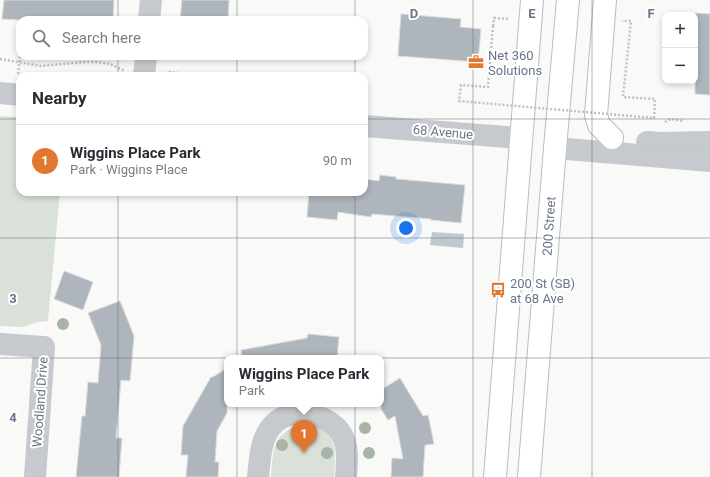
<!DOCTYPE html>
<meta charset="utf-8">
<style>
body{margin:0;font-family:Roboto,sans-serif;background:#f2f2f3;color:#2b2b33}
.controls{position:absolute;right:12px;top:12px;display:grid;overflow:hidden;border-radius:8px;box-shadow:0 2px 6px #0003}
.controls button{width:36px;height:36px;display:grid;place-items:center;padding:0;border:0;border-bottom:1px solid #e1e1e2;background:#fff;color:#2b2b33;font:20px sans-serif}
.you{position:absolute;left:406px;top:228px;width:14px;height:14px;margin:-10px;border:3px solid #fff;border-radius:50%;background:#1a73e8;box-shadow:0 0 0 6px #1a73e833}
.badge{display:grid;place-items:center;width:26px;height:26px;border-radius:50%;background:#e2772f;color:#fff;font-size:13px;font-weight:700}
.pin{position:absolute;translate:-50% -33px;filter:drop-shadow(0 1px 2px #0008)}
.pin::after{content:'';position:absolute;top:21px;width:14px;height:12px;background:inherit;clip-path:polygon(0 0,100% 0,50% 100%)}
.popup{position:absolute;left:224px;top:355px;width:160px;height:52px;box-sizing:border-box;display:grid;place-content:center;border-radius:8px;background:#fff;filter:drop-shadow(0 1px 3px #0005);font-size:13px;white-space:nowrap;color:#7c7c81}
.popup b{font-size:15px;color:#2b2b33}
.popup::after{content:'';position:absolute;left:50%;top:100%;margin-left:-8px;border:8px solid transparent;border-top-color:#fff}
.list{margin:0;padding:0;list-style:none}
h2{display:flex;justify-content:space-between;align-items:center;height:52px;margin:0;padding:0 16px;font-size:17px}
h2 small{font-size:13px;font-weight:400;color:#7c7c81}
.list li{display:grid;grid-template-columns:26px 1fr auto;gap:12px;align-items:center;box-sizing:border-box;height:72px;padding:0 16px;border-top:1px solid #e1e1e2}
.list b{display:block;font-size:15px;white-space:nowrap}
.list p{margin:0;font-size:13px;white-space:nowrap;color:#7c7c81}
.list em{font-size:13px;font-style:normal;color:#7c7c81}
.icon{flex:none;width:22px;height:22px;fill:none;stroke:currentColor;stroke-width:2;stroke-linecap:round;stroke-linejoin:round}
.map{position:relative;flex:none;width:710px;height:477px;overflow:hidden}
.search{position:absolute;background:#fff;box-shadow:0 2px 6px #0003;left:16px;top:16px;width:352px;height:44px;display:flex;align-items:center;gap:10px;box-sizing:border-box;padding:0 14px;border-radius:12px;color:#7c7c81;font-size:15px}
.panel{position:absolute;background:#fff;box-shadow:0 2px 6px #0003;left:16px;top:72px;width:352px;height:124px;border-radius:12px}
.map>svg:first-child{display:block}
.green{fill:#dae1d9}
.water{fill:#c1c9cf}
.building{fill:#aeb5bc;stroke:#dbdcda}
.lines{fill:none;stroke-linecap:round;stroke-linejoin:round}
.major-casing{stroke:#b9bcc1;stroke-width:24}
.path{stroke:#c0c1c4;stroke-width:2.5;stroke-dasharray:2 2;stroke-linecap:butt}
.minor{stroke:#c6c9cd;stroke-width:22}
.major{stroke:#fff;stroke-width:22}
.path-bridge{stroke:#c0c1c4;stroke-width:2.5;stroke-dasharray:2 2;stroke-linecap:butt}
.tree{fill:#a8b4a7}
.grid{fill:none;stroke:#697588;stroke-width:1;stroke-opacity:0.55}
.labels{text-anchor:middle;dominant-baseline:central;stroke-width:4;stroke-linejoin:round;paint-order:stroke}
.poi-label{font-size:13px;fill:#697588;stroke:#fff;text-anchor:start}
.street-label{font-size:13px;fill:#697588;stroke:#fff}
.grid-label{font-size:13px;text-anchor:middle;font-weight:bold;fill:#697588;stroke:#fff;stroke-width:4;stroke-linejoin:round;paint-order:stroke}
</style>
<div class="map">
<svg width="710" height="477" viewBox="0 0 710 477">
<rect width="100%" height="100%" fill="#f9faf8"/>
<g class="green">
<path d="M0,116l20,1v75h40l-12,129 -11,1 -14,5 -23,-1z"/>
<path d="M302,425c35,3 35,23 32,52h-63c2,-25 1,-46 31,-52z"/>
</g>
<path class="water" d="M432,232l32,2 -1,14 -33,-3z"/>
<g class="building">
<path d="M4,0h110l-1,20h-93l-18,-1z"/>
<path d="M182,0h47l-1,20h-48z"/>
<path d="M695,13l15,1v81l-15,-1z"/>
<path d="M401,14l60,5 -1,8 21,2 -3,33 -80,-6z"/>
<path d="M380,175l16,2v2l69,6 -4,38 -30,-3v-1l-59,-5 -1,3 -33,-5 -1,8 -30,-3 2,-25h55v-13l15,2z"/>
<path d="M64,271l29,11 -10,28 -29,-11z"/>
<path d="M120,301l14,35 -4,45 -9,-1 -5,58h6l-3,39h-43l6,-61h3l3,-34 10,1 3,-38 -13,-32z"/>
<path d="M308,334l31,3 -2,21h-95l-1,-8 66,-12z"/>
<path d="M227,368v45l-10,18 -2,31h4l-1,15h-32l2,-22h-7l2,-29 28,-49h2z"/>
<path d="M400,378l23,38 5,-1 6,29 -9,1 -2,32h-32l1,-19 11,1 -8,-43 -7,4 -7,-11v-19z"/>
</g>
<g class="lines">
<defs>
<g id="major">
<path d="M605,0l-9,115 3,10 13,13"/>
<path d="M495,477l37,-477"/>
<path d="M529,477l26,-329 13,-148"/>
</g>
</defs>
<use href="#major" class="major-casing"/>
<g class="path">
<path d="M493,26l1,-8 16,1"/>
<path d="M0,59l41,7 44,-4h13l12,2 15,7"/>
<path d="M18,74l2,-18"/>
<path d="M165,74l5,-2 32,4"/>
<path d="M665,122l6,-3 12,2"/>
</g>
<g class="minor">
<path d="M149,20l2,-20"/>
<path d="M144,76l2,-20"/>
<path d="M0,93l20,2"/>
<path d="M364,126l157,12"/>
<path d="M647,142l13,1 50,-1"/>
<path d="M555,148l155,13"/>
<path d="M0,344l44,3 -9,130"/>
<path d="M258,477c2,-17 2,-36 13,-50 17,-22 58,-15 71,8 7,12 5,29 4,42"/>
</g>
<use href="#major" class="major"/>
<path class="path-bridge" d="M493,26l-5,61 -27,-2 -2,16 195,17 1,-19 -32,-2 8,-76h-9"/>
</g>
<g class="tree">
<circle cx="63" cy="324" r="6"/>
<circle cx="365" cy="428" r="6"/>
<circle cx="307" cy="434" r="6"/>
<circle cx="282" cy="445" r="6"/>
<circle cx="327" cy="453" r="6"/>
<circle cx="369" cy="453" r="6"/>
</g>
<path class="grid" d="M118,0v20M237,0v20M355,0v20M473,0v477M592,0v477M118,56v20M237,56v20M355,56v20M0,119h20M364,119h346M118,192v285M237,192v285M355,192v285M0,238h710M0,358h710"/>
<defs>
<symbol id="office-bare" viewBox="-9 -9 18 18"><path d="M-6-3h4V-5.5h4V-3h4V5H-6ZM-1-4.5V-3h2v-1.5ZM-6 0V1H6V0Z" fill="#e2772f" stroke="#fff" stroke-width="2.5" paint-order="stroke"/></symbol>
<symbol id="bus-bare" viewBox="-9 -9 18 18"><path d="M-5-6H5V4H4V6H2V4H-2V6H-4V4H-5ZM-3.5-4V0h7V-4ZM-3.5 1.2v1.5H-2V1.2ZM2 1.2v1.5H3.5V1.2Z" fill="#e2772f" stroke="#fff" stroke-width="2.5" paint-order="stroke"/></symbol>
</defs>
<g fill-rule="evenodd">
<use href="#office-bare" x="465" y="51" width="22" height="22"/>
<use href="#bus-bare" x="487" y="279" width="22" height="22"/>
</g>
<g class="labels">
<g class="poi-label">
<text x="488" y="55">Net 360<tspan x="488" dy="15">Solutions</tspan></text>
<text x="510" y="283">200 St (SB)<tspan x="510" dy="15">at 68 Ave</tspan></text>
</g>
<g class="street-label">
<text transform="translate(443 132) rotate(5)">68 Avenue</text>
<text transform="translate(549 226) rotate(-86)">200 Street</text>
<text transform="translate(40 402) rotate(-86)">Woodland Drive</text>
</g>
</g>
<g class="grid-label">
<text x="414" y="18">D</text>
<text x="532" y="18">E</text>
<text x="651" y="18">F</text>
<text x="13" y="303">3</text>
<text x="13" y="422">4</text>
</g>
</svg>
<div class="controls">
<button>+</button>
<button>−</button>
</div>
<div class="you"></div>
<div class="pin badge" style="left:304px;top:453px">1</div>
<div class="popup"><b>Wiggins Place Park</b>Park</div>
<div class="search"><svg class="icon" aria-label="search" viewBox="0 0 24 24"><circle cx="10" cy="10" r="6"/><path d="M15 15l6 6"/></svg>Search here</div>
<section class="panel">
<h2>Nearby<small></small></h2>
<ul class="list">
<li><span class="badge">1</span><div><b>Wiggins Place Park</b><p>Park · Wiggins Place</p></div><em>90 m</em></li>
</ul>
</section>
</div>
